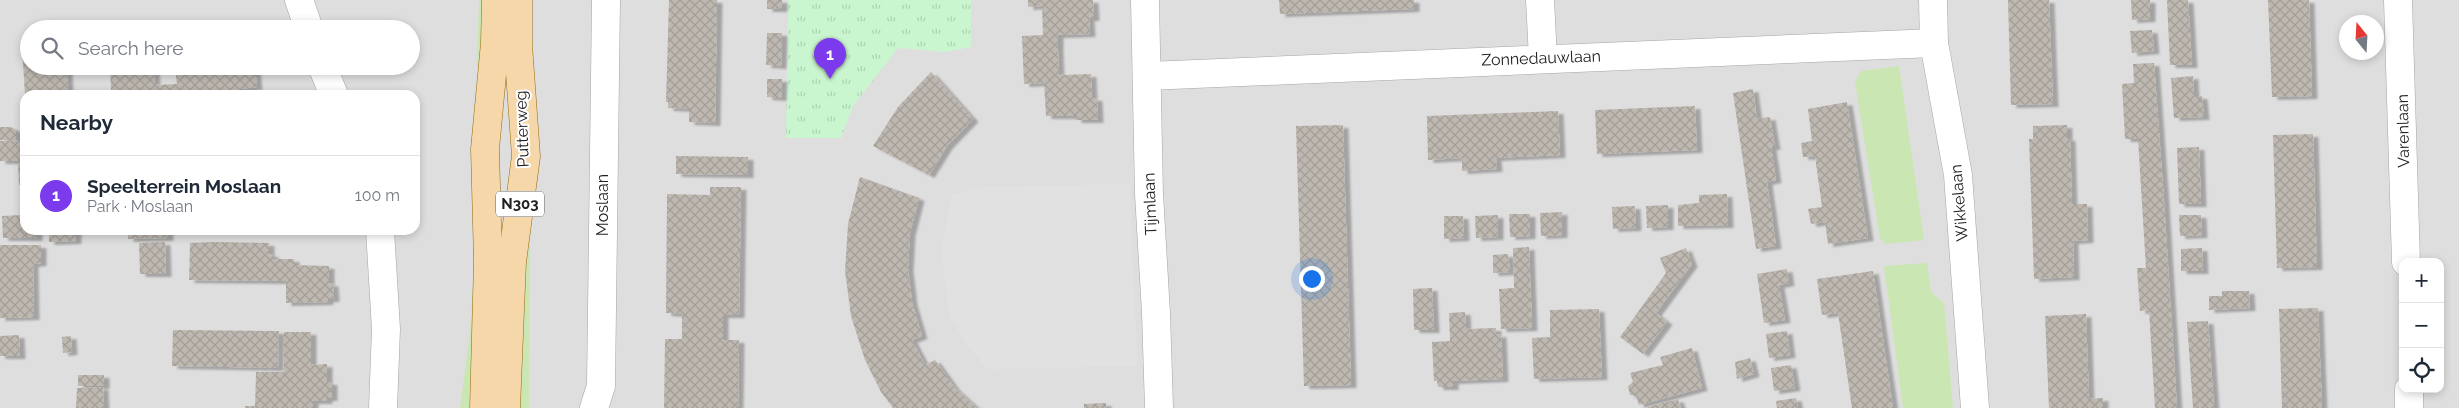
<!DOCTYPE html>
<meta charset="utf-8">
<style>
body{margin:0;font-family:Raleway,sans-serif;background:#f6f6f7;color:#1f2937}
.controls{position:absolute;right:15px;bottom:15px;display:grid;overflow:hidden;border-radius:10px;box-shadow:0 2px 8px #0003}
.controls button{width:45px;height:45px;display:grid;place-items:center;padding:0;border:0;border-bottom:1px solid #e0e1e3;background:#fff;color:#1f2937;font:25px sans-serif}
.compass{position:absolute;left:2339px;top:15px;width:45px;height:45px;border-radius:50%;background:#fff;box-shadow:0 2px 8px #0003;rotate:342deg}
.you{position:absolute;left:1311px;top:278px;width:18px;height:18px;margin:-12px;border:4px solid #fff;border-radius:50%;background:#1a73e8;box-shadow:0 0 0 8px #1a73e833}
.badge{display:grid;place-items:center;width:32px;height:32px;border-radius:50%;background:#7c3aed;color:#fff;font-size:16px;font-weight:700}
.pin{position:absolute;translate:-50% -41px;filter:drop-shadow(0 1px 2px #0008)}
.pin::after{content:'';position:absolute;top:26px;width:18px;height:15px;background:inherit;clip-path:polygon(0 0,100% 0,50% 100%)}
.list{margin:0;padding:0;list-style:none}
h2{display:flex;justify-content:space-between;align-items:center;height:65px;margin:0;padding:0 20px;font-size:21px}
h2 small{font-size:16px;font-weight:400;color:#747a83}
.list li{display:grid;grid-template-columns:32px 1fr auto;gap:15px;align-items:center;box-sizing:border-box;height:80px;padding:0 20px;border-top:1px solid #e0e1e3}
.list b{display:block;font-size:19px;white-space:nowrap}
.list p{margin:0;font-size:16px;white-space:nowrap;color:#747a83}
.list em{font-size:16px;font-style:normal;color:#747a83}
.icon{flex:none;width:28px;height:28px;fill:none;stroke:currentColor;stroke-width:2;stroke-linecap:round;stroke-linejoin:round}
.map{position:relative;flex:none;width:2459px;height:408px;overflow:hidden}
.search{position:absolute;background:#fff;box-shadow:0 2px 8px #0003;left:20px;top:20px;width:400px;height:55px;display:flex;align-items:center;gap:12px;box-sizing:border-box;padding:0 18px;border-radius:28px;color:#747a83;font-size:19px}
.panel{position:absolute;background:#fff;box-shadow:0 2px 8px #0003;left:20px;top:90px;width:400px;height:145px;border-radius:15px}
.map>svg:first-child{display:block}
.residential{fill:#dfdede;fill-rule:evenodd}
.grass{fill:#cae6b3}
.park{fill:url(#park-tufts)}
.parking{fill:#e1e1e1}
.building{fill:url(#building-cross-hatch);filter:url(#shadow)}
.lines{fill:none;stroke-linecap:round;stroke-linejoin:round}
.minor-casing{stroke:#a5a5a5;stroke-width:29}
.major-casing{stroke:#926b0c;stroke-width:29}
.minor{stroke:#fff;stroke-width:28}
.major{stroke:#f5d7a9;stroke-width:28}
.labels{text-anchor:middle;dominant-baseline:central;stroke-width:4;stroke-linejoin:round;paint-order:stroke}
.shield{fill:#fff;stroke:#646464;stroke-width:1}
.shield-label{font-size:15px;font-weight:bold;fill:#212121}
.street-label{font-size:16px;fill:#212121;stroke:#fff}
</style>
<div class="map">
<svg width="2459" height="408" viewBox="0 0 2459 408">
<defs>
<pattern id="park-tufts" width="24" height="20" patternUnits="userSpaceOnUse" patternTransform="scale(1.25)"><rect width="24" height="20" fill="#caf6cf"/><path d="M3 7l-1-3M5 7V3M7 7l1-3M15 17l-1-3M17 17v-4M19 17l1-3" fill="none" stroke="#add3b1"/></pattern>
<pattern id="building-cross-hatch" width="8" height="8" patternUnits="userSpaceOnUse" patternTransform="scale(1.25)"><rect width="8" height="8" fill="#beb8b1"/><path d="M0 0l8 8M0 8l8-8" fill="none" stroke="#a39e98"/></pattern>
<filter id="shadow"><feDropShadow dx="5.5" dy="3" stdDeviation="1" flood-color="#0004"/></filter>
</defs>
<rect width="100%" height="100%" fill="#f0eee8"/>
<path class="residential" d="M0,0h2459v408h-2459zM2346,22h30v30h-30zM29,29h382v37h-382zM25,95h390v135h-390zM2403,262h37v127h-37z"/>
<g class="grass">
<path d="M479,0h9l-6,67 -5,2z"/>
<path d="M1899,66l25,174 -38,4 -6,-6 -25,-156 6,-11z"/>
<path d="M479,197l-5,211h-14l10,-75z"/>
<path d="M530,223l-1,185h-13l5,-127z"/>
<path d="M1927,263l4,29 13,11 9,105h-50l-19,-142z"/>
</g>
<path class="park" d="M788,0h183v47l-26,5 -47,-4 -45,58 -12,32h-55z"/>
<path class="parking" d="M1130,184l7,182 -149,3 -22,-25 -17,-29 -8,-67 11,-53 27,-8z"/>
<g class="building">
<path d="M669,0h48l-2,123 -26,-1v-13l-21,-1v-6h-2z"/>
<rect x="767" y="0" width="15" height="9"/>
<path d="M1028,0h65l1,18h-5l1,16 -32,1v15l1,25 32,-1 1,24h5l1,22h-22v-4h-30l-2,-33 -20,1 -2,-48 21,-1 -1,-29 -14,1z"/>
<path d="M1279,0h135v9l-134,5z"/>
<path d="M2008,0h41l4,104 -42,1z"/>
<path d="M2131,0h19v19l-18,1z"/>
<path d="M2167,0h21l4,65h-22z"/>
<path d="M2268,0h41l3,96 -40,1z"/>
<path d="M2152,30l2,21 -22,2 -2,-22z"/>
<path d="M767,33h15l-1,33 -15,-1z"/>
<path d="M29,46v20h38l1,27 -43,2 -3,-48z"/>
<path d="M2154,63l10,138 13,207h-22l-6,-98 -9,1 -3,-43h9l-8,-129h-13l-3,-55 12,-1 -1,-19z"/>
<path d="M110,66h44l1,19 22,-1 -2,-14 26,-4h54l2,21 -34,4v4h-68v-5l-44,1z"/>
<path d="M931,72l42,47 -26,27 -18,29 -56,-29 25,-39z"/>
<path d="M2193,76l1,20h8l2,21 -30,1 -3,-40z"/>
<path d="M767,79h15l-1,19 -14,-1z"/>
<path d="M1753,89l4,30 13,-2 5,30h-4l5,33 -9,2 9,64 -20,3 -23,-156z"/>
<path d="M88,91v4h-15v-3z"/>
<path d="M1847,102l21,136 -40,6 -3,-22 -14,2 -3,-15 14,-2 -7,-51 -12,1 -2,-14 11,-2 -4,-32z"/>
<path d="M1695,106l2,44 -100,4 -2,-44z"/>
<path d="M1558,111l2,44 -64,3 1,11 -35,2v-13l-34,2 -1,-44z"/>
<path d="M1343,125l8,260 -47,1 -8,-260z"/>
<path d="M2067,125v13h3l2,66h15l1,36 -15,1 1,36 -40,2 -5,-140h4v-13z"/>
<path d="M0,127h11l5,3v10h-16z"/>
<path d="M2313,134l4,133 -40,1 -4,-133z"/>
<path d="M25,140v45h-6l-1,-24h-18v-20z"/>
<path d="M2199,147l2,57h-22l-2,-56z"/>
<path d="M676,156l72,1v18l-72,-1z"/>
<path d="M860,177l59,21 -9,35 -2,35 4,34 10,34 -10,4 13,25 10,-5 20,28 22,20h-84l-12,-16 -16,-32 -14,-44 -6,-45 3,-47z"/>
<path d="M710,187h31l-2,128h-16v25h16l-1,68h-74l1,-69h17v-25l-16,-1 1,-119 43,1z"/>
<path d="M1727,194l1,31 -50,1v-21l21,-2v-8z"/>
<path d="M20,202h5v28h12v8h-34l-1,-22 19,-1z"/>
<path d="M1668,205v22l-21,1 -1,-22z"/>
<path d="M1635,206l1,22 -23,1 -1,-22z"/>
<path d="M1562,212v23l-21,1 -1,-23z"/>
<path d="M1509,214h21v22l-20,1z"/>
<path d="M1498,215v22l-22,1 -1,-22z"/>
<path d="M2179,215h22l1,20 -22,1z"/>
<path d="M1444,216h19l1,22 -20,1z"/>
<path d="M49,230h27v11l-27,1z"/>
<path d="M128,230h40v8l-40,1z"/>
<path d="M165,242l1,32h-26l-1,-31z"/>
<path d="M213,242l56,1v11h4v5h21v6l35,1v18l4,-1 1,16h-6v3l-42,1v-22l-97,-1 1,-37z"/>
<path d="M0,245h41v18l-8,1 1,53 -34,1z"/>
<path d="M1529,247l3,81 -31,1 -2,-40 15,-1 -1,-40z"/>
<path d="M1686,248l6,16 -36,49 11,9 -24,32 -23,-17 46,-64 -6,-15z"/>
<path d="M2202,248l1,23h-22v-22z"/>
<path d="M1508,254l2,18 -17,1v-18z"/>
<path d="M1787,269l2,14 -10,2 6,35 -21,3 -7,-49z"/>
<path d="M1873,271l20,137h-41l-14,-95 -16,2 -5,-36z"/>
<path d="M1432,288l2,42h-20l-1,-41z"/>
<path d="M2222,291h27l1,17 -41,2v-14h13z"/>
<path d="M2318,308l4,100h-40l-3,-99z"/>
<path d="M1599,309l3,68 -68,2 -2,-41 18,-1v-27z"/>
<path d="M1465,312l1,17 30,-1v7l5,-1 2,45 -50,2v6h-15l-1,-6h-3l-2,-39 18,-1 -1,-28z"/>
<path d="M2086,314l3,85 14,-1v10h-54l-4,-92z"/>
<path d="M2208,321l6,87h-21l-6,-86z"/>
<path d="M173,330l106,1 -1,37 -106,-2z"/>
<path d="M1787,331l3,24 -21,3 -3,-24z"/>
<path d="M284,332h27v33l16,-1v18h5v16h-5v3h-14v7h-68v-2h10l1,-34h28z"/>
<path d="M19,335l1,21h-20v-20z"/>
<path d="M71,336l1,16 -9,1 -1,-16z"/>
<path d="M1692,348l10,40 -63,17 -3,-9 -6,-1 -2,-9 5,-4 -3,-9 33,-8 -3,-8z"/>
<path d="M1750,358l4,16 -17,5 -2,-17z"/>
<path d="M1791,365l4,23 -21,3 -3,-23z"/>
<rect x="78" y="375" width="26" height="11"/>
<path d="M103,387l1,21h-28l1,-20z"/>
<path d="M1796,398l2,10h-21l-1,-7z"/>
<path d="M1678,399l3,9h-33v-1z"/>
<path d="M1106,403v5h-22v-4z"/>
</g>
<g class="lines">
<defs>
<g id="minor">
<path d="M299,0l10,29"/>
<path d="M1145,0l4,194 7,119 3,95"/>
<path d="M1540,0l3,58"/>
<path d="M1933,0l1,43 24,132 17,233"/>
<path d="M2398,0l8,262"/>
<path d="M322,66l12,29"/>
<path d="M1148,76l786,-33"/>
<path d="M380,230l6,99 -3,79"/>
<path d="M2409,389v19"/>
<path d="M594,408l7,-22 5,-386"/>
</g>
<g id="major">
<path d="M484,408l4,-147 -3,-112 10,-106 1,-43"/>
<path d="M506,408l6,-146 14,-106 -8,-111v-45"/>
</g>
</defs>
<use href="#minor" class="minor-casing"/>
<use href="#major" class="major-casing"/>
<use href="#minor" class="minor"/>
<use href="#major" class="major"/>
</g>
<g class="labels">
<rect class="shield" x="496" y="191.5" width="48" height="25" rx="4"/>
<g class="shield-label">
<text x="520" y="204">N303</text>
</g>
<g class="street-label">
<text transform="translate(1541 58) rotate(-2)">Zonnedauwlaan</text>
<text transform="translate(522 129) rotate(-92)">Putterweg</text>
<text transform="translate(2403 131) rotate(-91)">Varenlaan</text>
<text transform="translate(1959 203) rotate(-95)">Wikkelaan</text>
<text transform="translate(1150 204) rotate(-92)">Tijmlaan</text>
<text transform="translate(602 205) rotate(-90)">Moslaan</text>
</g>
</g>
</svg>
<div class="controls">
<button>+</button>
<button>−</button>
<button><svg class="icon" aria-label="locate" viewBox="0 0 24 24"><circle cx="12" cy="12" r="6"/><path d="M12 2v4M12 18v4M2 12h4M18 12h4"/></svg></button>
</div>
<svg class="compass" viewBox="-18 -18 36 36"><path d="M0-13l5 13h-10z" fill="#e53935"/><path d="M0 13l5-13h-10z" fill="#747a83"/></svg>
<div class="you"></div>
<div class="pin badge" style="left:830px;top:79px">1</div>
<div class="search"><svg class="icon" aria-label="search" viewBox="0 0 24 24"><circle cx="10" cy="10" r="6"/><path d="M15 15l6 6"/></svg>Search here</div>
<section class="panel">
<h2>Nearby<small></small></h2>
<ul class="list">
<li><span class="badge">1</span><div><b>Speelterrein Moslaan</b><p>Park · Moslaan</p></div><em>100 m</em></li>
</ul>
</section>
</div>
